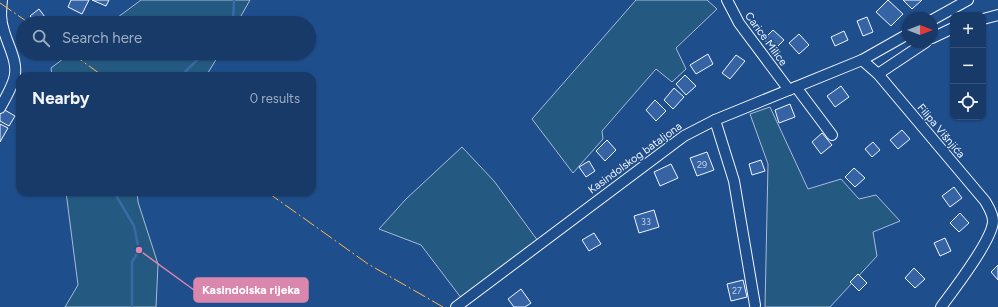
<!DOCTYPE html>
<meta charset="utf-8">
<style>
body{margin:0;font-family:Figtree,sans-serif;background:#20416f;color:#f1f3f6}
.controls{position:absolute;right:12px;top:12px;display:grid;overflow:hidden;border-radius:8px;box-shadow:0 1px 3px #0004}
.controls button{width:36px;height:36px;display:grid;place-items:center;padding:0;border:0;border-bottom:1px solid #36547d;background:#173a69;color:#f1f3f6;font:20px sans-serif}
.compass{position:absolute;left:902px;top:12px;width:36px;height:36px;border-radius:50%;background:#173a69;box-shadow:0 1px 3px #0004;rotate:90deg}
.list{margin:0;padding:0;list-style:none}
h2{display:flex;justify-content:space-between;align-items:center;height:52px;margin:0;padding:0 16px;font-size:17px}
h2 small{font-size:13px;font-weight:400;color:#9eadc0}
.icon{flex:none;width:22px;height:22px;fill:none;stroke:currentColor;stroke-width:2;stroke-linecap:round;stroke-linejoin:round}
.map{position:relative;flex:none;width:998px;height:307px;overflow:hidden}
.search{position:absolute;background:#173a69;box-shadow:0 1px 3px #0004;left:16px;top:16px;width:300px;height:44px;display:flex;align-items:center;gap:10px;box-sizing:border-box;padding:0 14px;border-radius:22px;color:#9eadc0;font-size:15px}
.panel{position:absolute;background:#173a69;box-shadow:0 1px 3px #0004;left:16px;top:72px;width:300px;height:124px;border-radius:12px}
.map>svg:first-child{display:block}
.green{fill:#245a82;stroke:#a8bbd7}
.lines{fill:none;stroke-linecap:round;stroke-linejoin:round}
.stream{stroke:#3b69a3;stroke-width:2.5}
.building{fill:#3563a3;stroke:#f2f6ff}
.minor-casing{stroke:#f2f6ff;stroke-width:12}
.minor{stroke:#1f4e8c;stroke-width:10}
.power{stroke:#ffb74d;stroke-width:1;stroke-dasharray:14 3 2 3;stroke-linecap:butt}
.labels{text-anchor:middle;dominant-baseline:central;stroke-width:3;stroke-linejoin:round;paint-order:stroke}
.number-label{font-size:9px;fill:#c3d1e8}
.street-label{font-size:11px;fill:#f2f6ff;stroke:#1f4e8c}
.leader{fill:none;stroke:#da87ad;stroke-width:1.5}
.callout-dot{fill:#da87ad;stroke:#1f4e8c;stroke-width:1.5}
.callout{fill:#da87ad;stroke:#da87ad;stroke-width:1.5}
.callout-label{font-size:12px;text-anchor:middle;font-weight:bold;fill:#fff}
</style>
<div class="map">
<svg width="998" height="307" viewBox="0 0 998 307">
<rect width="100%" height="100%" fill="#1f4e8c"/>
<g class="green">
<path d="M141,0h109l-13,23h-127z"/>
<path d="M636,0h71l10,9 -41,39 10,21 -14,13 -16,-13 -54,62 1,8 -30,34 -41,-54z"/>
<path d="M71,53h149l-14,23h-154l-1,-8z"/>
<path d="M770,107l38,82 33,-10 18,20 17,-4 24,26 -27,11 4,24 -47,51h-65l3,-143 -18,-50z"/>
<path d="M462,147l32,34 44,60 -76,58 -41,-54 -42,-16 27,-30z"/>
<path d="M66,192h71l1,10 20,62 -2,43h-91l13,-22z"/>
</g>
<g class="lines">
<g class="stream">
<path d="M231,23l2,-2 1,-21"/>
<path d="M181,76l23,-23"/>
<path d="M114,192l20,34 5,24 -7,12v45"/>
</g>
</g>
<g class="building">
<path d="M71,0h18l-7,14 -14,-7z"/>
<path d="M92,0h17l-3,6z"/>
<path d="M888,0l15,14 -12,12 -15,-14z"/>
<path d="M903,0h19l-10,9z"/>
<path d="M39,9l6,8 -7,6h-2l-6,-7z"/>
<path d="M867,17l6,15 -10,4 -6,-15z"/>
<path d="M773,30l11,10 -10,10 -10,-11z"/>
<path d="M844,31l4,9 -13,6 -4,-9z"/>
<path d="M799,34l10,11 -10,9 -10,-11z"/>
<path d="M708,54l5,10 -17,10 -6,-9z"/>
<path d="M736,55l9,6 -15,18 -8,-6z"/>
<path d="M685,75l11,11 -10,9 -10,-11z"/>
<path d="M841,86l8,11 -14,10 -8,-11z"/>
<path d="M674,88l10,9 -11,12 -9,-9z"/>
<path d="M655,100l11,11 -10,10 -10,-11z"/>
<path d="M790,104l5,13 -16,6 -4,-13z"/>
<path d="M3,109l12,7 -6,10 -9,-5v-7z"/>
<path d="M0,124l8,4 -8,14z"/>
<path d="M902,130l8,9 -12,10 -8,-9z"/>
<path d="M822,133l10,12 -11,9 -9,-12z"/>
<path d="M607,140l9,10 -11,11 -9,-10z"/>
<path d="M873,142l7,8 -8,7 -7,-8z"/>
<path d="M707,152l7,18 -17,6 -7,-18z"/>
<path d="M761,160l4,11 -13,4 -3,-11z"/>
<path d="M589,161l6,10 -9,6 -7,-10z"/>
<path d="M671,164l7,14 -18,8 -6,-14z"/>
<path d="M854,168l11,10 -10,9 -10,-10z"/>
<path d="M954,187l8,11 -12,9 -8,-11z"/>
<path d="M654,210l5,17 -20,6 -5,-17z"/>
<path d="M960,213l9,10 -10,9 -9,-9z"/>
<path d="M594,233l7,11 -12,7 -7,-11z"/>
<path d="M945,238l6,13 -11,5 -6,-13z"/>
<path d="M998,265v15l-7,-8z"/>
<path d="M914,268l11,11 -10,9 -10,-10z"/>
<path d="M858,274l9,9 -8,8 -9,-9z"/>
<path d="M743,280l4,17 -16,4 -4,-17z"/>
<path d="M521,289l10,14 -6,4h-11l-6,-8z"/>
</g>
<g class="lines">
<defs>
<g id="minor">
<path d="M727,0l12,23 50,67"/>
<path d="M983,19l15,-4"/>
<path d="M932,20l36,-20"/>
<path d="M932,38l21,-10"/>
<path d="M862,60l16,14 107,127c4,7 8,13 8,20 0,18 -40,70 -52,86"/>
<path d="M878,74l48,-32"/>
<path d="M796,87l36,48"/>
<path d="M0,108c5,-9 11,-19 14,-29 5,-16 -6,-33 -10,-48 -4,-11 -3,-20 -2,-31"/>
<path d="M715,120l19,61 21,124"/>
<path d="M456,307l228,-171 31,-16 147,-60 46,-26"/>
</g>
</defs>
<use href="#minor" class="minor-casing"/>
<use href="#minor" class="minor"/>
<g class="power">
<path d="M0,3l29,20"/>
<path d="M71,53l32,23"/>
<path d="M267,192l101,72 75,43"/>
</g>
</g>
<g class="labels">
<g class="number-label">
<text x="702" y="164">29</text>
<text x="646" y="221">33</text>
<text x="737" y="290">27</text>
</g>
<g class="street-label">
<text transform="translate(766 39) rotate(54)">Carice Milice</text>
<text transform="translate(941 131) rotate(50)">Filipa Višnjića</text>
<text transform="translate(635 158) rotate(-36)">Kasindolskog bataljona</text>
</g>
</g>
<path class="leader" d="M139 250L194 290"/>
<circle class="callout-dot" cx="139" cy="250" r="4"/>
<rect class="callout" x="194" y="278" width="114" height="24" rx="4"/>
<g class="callout-label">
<text x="251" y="294">Kasindolska rijeka</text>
</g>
</svg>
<div class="controls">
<button>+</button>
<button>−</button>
<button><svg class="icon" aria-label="locate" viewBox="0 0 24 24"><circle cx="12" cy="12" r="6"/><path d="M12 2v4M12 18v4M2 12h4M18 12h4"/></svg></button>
</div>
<svg class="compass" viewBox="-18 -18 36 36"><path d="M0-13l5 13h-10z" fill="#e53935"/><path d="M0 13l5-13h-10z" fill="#9eadc0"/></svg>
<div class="search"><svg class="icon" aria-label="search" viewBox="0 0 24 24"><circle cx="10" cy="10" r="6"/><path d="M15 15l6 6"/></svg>Search here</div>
<section class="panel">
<h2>Nearby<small>0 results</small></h2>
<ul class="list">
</ul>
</section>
</div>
